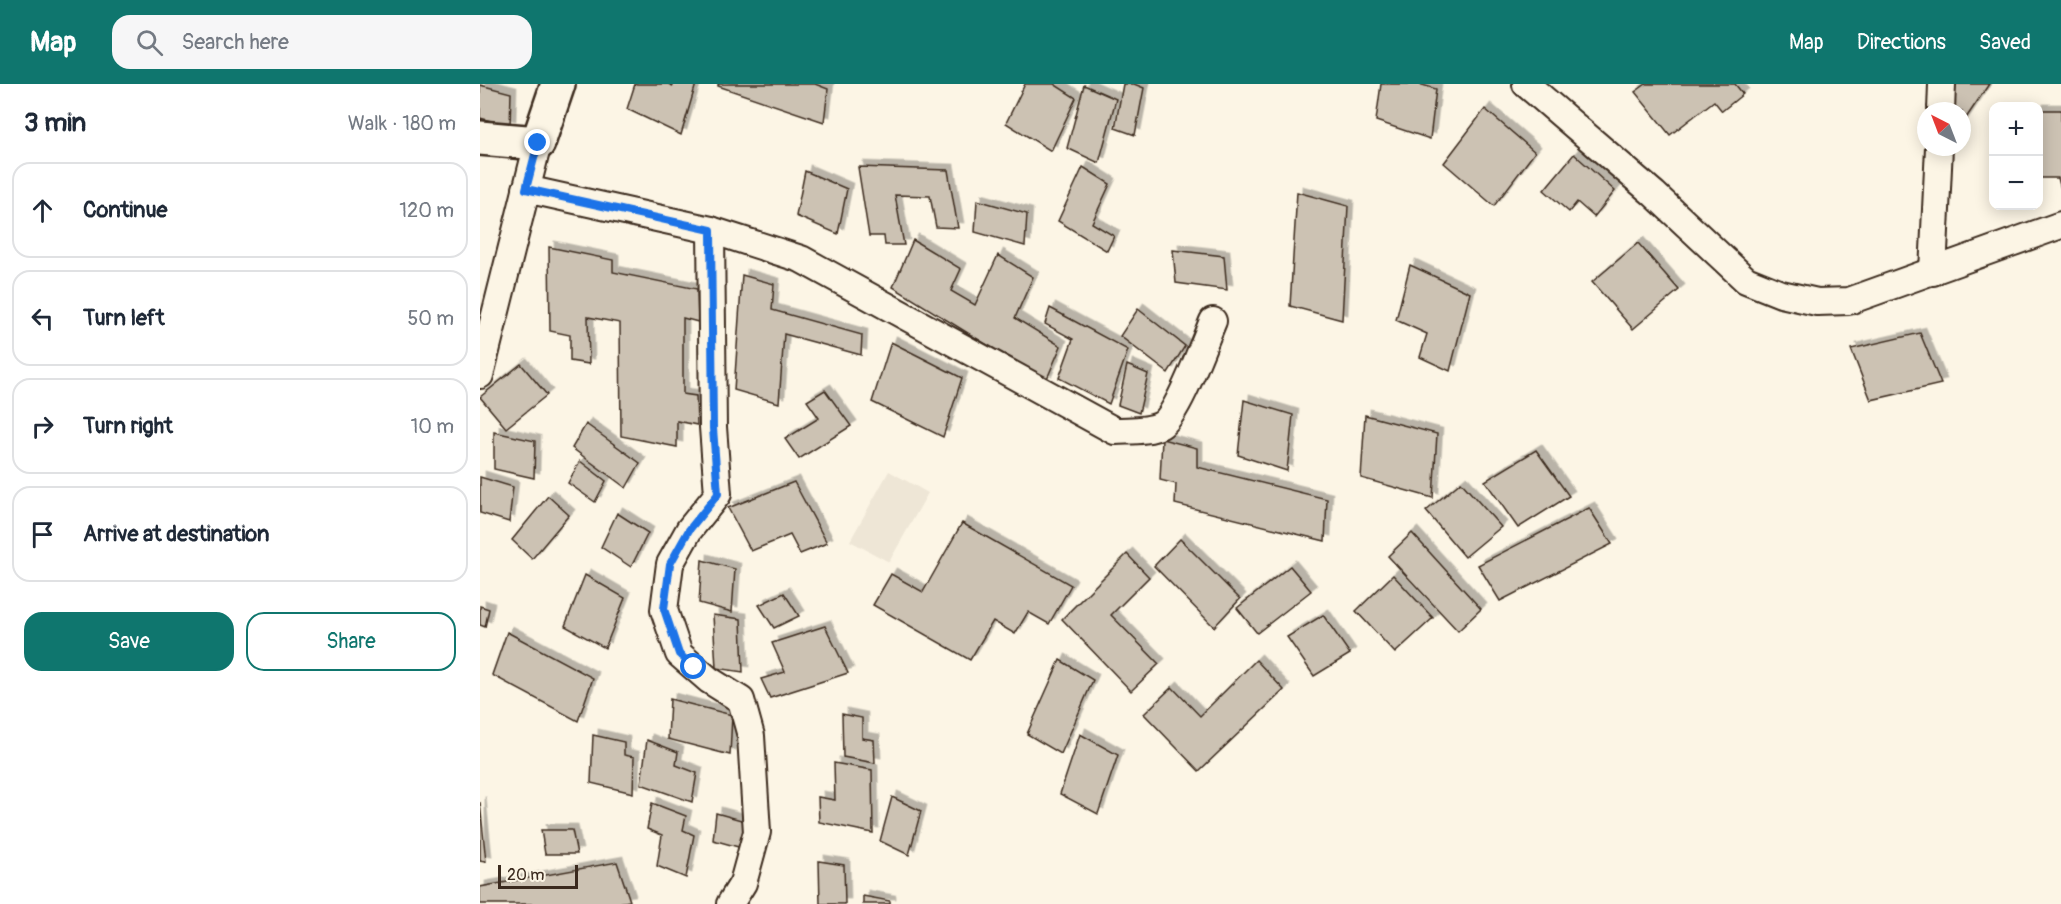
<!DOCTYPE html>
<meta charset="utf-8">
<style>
body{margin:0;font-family:Pangolin,sans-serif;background:#f6f6f7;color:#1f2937}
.controls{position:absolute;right:18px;top:18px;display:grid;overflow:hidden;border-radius:12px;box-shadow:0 3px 15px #0003}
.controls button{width:54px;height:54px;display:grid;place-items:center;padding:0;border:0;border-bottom:2px solid #e0e1e3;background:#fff;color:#1f2937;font:30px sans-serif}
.compass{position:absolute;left:1437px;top:18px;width:54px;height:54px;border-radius:50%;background:#fff;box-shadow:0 3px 15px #0003;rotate:318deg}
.scale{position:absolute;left:18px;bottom:15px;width:80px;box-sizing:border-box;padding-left:6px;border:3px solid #3b2a1e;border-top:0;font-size:16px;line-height:21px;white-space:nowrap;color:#3b2a1e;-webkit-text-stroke:4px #fcf5e5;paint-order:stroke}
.stop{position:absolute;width:18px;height:18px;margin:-14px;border:4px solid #1a73e8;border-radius:50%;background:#fff}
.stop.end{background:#1a73e8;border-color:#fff;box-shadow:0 2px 6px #0008}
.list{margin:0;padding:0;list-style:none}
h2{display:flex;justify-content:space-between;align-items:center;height:78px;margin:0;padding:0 24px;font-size:26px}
h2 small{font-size:20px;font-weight:400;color:#747a83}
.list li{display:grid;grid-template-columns:39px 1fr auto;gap:18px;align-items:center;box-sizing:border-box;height:96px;margin:0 12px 12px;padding:0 12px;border:2px solid #e0e1e3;border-radius:18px}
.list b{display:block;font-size:22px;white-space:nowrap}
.list em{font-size:20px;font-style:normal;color:#747a83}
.actions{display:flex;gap:12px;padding:18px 24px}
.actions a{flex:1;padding:14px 0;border:2px solid #0f766e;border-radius:18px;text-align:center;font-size:21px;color:#0f766e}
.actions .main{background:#0f766e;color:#fff}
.icon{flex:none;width:33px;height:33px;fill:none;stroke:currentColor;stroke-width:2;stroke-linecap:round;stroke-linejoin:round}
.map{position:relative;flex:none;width:1581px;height:820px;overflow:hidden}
header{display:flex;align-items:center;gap:36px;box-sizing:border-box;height:84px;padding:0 30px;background:#0f766e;color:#fff}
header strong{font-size:28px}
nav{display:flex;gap:33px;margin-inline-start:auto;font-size:21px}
.search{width:420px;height:54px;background:#f6f6f7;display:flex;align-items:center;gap:15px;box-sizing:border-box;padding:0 21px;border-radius:18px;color:#747a83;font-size:22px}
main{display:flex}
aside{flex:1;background:#fff}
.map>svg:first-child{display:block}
.built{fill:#eee6d6}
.building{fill:#ccc2b3;stroke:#3b2a1e;stroke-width:1.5;filter:url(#shadow)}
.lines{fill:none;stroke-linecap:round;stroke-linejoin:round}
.minor-casing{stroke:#3b2a1e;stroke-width:30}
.tertiary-casing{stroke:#3b2a1e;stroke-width:38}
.minor{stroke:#fcf5e5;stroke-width:26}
.tertiary{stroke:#fcf5e5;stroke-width:33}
.route{stroke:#1a73e8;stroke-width:8}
</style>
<header>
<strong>Map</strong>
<div class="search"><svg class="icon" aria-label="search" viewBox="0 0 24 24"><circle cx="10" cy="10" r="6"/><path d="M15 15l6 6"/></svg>Search here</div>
<nav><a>Map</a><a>Directions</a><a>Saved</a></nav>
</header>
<main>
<aside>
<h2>3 min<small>Walk · 180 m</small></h2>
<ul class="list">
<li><svg class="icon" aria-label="ahead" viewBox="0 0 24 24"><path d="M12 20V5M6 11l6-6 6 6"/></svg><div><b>Continue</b></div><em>120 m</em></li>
<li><svg class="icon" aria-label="left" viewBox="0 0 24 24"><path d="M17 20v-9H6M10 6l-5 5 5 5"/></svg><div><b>Turn left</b></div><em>50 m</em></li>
<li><svg class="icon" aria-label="right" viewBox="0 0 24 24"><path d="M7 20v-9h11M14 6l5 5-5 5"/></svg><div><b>Turn right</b></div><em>10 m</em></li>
<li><svg class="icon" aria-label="arrive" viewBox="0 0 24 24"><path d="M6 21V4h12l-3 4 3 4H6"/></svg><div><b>Arrive at destination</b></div></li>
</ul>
<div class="actions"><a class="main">Save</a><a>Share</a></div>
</aside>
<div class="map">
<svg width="1581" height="820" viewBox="0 0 1581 820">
<defs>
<filter id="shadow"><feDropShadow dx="5.5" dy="-5.5" stdDeviation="0" flood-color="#0004"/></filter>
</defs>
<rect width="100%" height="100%" fill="#fcf5e5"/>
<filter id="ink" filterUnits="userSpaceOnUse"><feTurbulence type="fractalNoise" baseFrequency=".0167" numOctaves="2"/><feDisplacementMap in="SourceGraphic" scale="12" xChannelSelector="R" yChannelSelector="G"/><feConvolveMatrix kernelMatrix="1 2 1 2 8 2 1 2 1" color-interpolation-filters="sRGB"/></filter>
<g filter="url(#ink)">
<path class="built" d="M409,387l39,22 -39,69 -39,-21z"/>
<g class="building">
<path d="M155,0h33l5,2 1,-2h22l-15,51 -54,-26z"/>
<path d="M238,0h97l13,5 -4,33 -106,-36z"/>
<path d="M545,0h29l22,14 -25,53 -45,-28z"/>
<path d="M643,0h11l10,4 -9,47 -20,-7z"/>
<path d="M901,0h38l17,5 -6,50 -54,-18z"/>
<path d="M1166,0h89l8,10 -21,17 -8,-10 -44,34 -35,-43z"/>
<path d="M1461,0h48l-27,40v-13h-29l-6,-5z"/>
<path d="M0,1l31,8 -1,33 -30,-8z"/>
<path d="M604,1l32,14 -17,64 -32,-15z"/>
<path d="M1005,25l50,43 -41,54 -50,-43z"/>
<path d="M1558,26h23v79l-3,-11h-20z"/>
<path d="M1094,70l41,37 -21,26 -17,-15 -8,10 -25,-22z"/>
<path d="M378,83l90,3 10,58 -22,-1 -6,-31 -35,-1 9,50h-19l-1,-9h-15z"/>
<path d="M603,83l27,17 -18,39 22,13 -7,15 -49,-30z"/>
<path d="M325,87l42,18 -9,45 -42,-18z"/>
<path d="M817,108l51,14 -6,114 -52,-14z"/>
<path d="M497,116l50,14 -2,32 -50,-14z"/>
<path d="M433,156l48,29 -10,22 24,14 23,-50 35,22 -18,41 46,28 -15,35 -153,-94z"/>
<path d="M1158,159l41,47 -46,39 -41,-47z"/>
<path d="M69,163l64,13v12l84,17 1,33 -15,-4v76l13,2 1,29 -20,-4v26l-56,-11 -1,-113 -32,-6 1,47 -19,-3v-26l-20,-4z"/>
<path d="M693,166l51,6 3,34 -51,-7z"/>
<path d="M930,181l60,28 -20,78 -30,-14 7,-23 -31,-14z"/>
<path d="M262,191l32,9 -2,26 90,25 -1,20 -77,-21 -5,69 -45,-13z"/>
<path d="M570,224l78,42 -19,54 -50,-26 14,-39 -28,-15z"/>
<path d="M658,225l47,37 -17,27 -48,-37z"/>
<path d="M1440,249l21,51 -70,16 -20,-51z"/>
<path d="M411,258l71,36 -19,59 -71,-35z"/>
<path d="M41,280l26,31 -41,33 -26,-31z"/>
<path d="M647,281l21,9 -9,39 -21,-8z"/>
<path d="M345,306l26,36 -52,33 -14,-20 34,-21 -12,-17z"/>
<path d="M764,316l49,15 -6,56 -49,-16z"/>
<path d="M885,331l72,19 -4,64 -72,-20z"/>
<path d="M106,340l54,39 -14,25 -54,-40z"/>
<path d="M14,348l41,9 -1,37 -40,-9z"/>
<path d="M682,355l35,9v19l130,32 -2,42 -150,-37 1,-20 -16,-4z"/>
<path d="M1056,366l33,46 -51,32 -33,-47z"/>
<path d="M100,377l26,20 -11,21 -27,-19z"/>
<path d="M0,393l33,10 -4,35 -29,-9z"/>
<path d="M314,398l33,61 -27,11 -10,-19 -39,16 -23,-43z"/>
<path d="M981,398l40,45 -36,30 -39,-46z"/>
<path d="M68,412l21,19 -37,44 -20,-19z"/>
<path d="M1109,424l23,36 -112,57 -22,-36z"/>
<path d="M137,429l31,20 -17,34 -30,-20z"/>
<path d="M482,439l109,62 -22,39 -21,-12 -13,22 -22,-13 -23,39 -97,-55 18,-31 32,18z"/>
<path d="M932,449l69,76 -23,22 -70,-75z"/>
<path d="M700,455l60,60 -26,28 -60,-61z"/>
<path d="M647,470l22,23 -38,38 48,49 -28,27 -69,-72z"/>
<path d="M222,476l33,9 -3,43 -33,-9z"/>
<path d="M810,482l21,25 -54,42 -20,-25z"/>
<path d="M105,491l40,23 -20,50 -40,-22z"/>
<path d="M913,491l40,43 -38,35 -39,-42z"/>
<path d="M304,509l15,23 -25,12 -15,-23z"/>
<path d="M0,522l9,3 -4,18 -5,-2z"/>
<path d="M233,531l28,4 2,53 -27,-4z"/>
<path d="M843,531l27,39 -36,22 -27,-39z"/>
<path d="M345,542l23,47 -78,25 -9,-19 24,-7 -13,-29z"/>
<path d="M27,548l86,46 -15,43 -86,-46z"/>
<path d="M580,576l33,20 -32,74 -34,-20z"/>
<path d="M776,576l28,30 -85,81 -55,-57 28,-27 28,29z"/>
<path d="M190,615l62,16 -2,40 -62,-16z"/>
<path d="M362,630l20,4v20l12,2 1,23 -32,-6z"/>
<path d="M600,650l38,21 -20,59 -38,-20z"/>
<path d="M113,651l31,7v13l10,2 -1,36 -42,-10z"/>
<path d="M167,656l31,12 -2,13 21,8 -5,29 -51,-18z"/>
<path d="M354,679l38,7 1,63 -54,-11 -1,-25 17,3z"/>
<path d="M412,713l29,14 -12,44 -29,-14z"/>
<path d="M0,718l6,60 -6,-1z"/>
<path d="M172,719l34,13 -3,14 11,5 -8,43 -29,-12 5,-31 -15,-6z"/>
<path d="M236,729l29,8 -3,27 -29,-8z"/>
<path d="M61,746h31l5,24h-32z"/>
<path d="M339,777l25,4 1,39h-25z"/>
<path d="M137,778l13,39 -18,3h-132v-17z"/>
<path d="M383,812l27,5v3h-27z"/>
</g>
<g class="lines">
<defs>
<g id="minor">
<path d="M1046,0l128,110 92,86 35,14 36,8 32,-1 212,-76"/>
<path d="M1461,27l1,-27"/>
<path d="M46,105l185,41 90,29 314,172c15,-1 33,1 46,-6 17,-10 43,-83 52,-104"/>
<path d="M231,146l2,197 5,67 -29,36 -19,34 -6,46 15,44 30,26 32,20 10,36 6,96 -14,51 -13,21"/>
<path d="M1453,188l6,-125"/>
<path d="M0,291l58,-232"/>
</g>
<path id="tertiary" d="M0,54l58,5 20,-59"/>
</defs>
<use href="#minor" class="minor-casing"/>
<use href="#tertiary" class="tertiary-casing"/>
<use href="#minor" class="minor"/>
<use href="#tertiary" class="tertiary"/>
</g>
</g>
<g class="lines" filter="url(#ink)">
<path class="route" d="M58,59l-12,46 185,41 2,198 5,66 -29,36 -19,34 -6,45 15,45 15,13"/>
</g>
</svg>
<div class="controls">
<button>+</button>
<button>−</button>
</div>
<svg class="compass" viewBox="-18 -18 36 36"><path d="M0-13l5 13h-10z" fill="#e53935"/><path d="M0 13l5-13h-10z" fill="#747a83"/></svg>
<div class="scale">20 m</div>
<div class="stop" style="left:214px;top:583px"></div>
<div class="stop end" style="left:58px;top:59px"></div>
</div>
</main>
